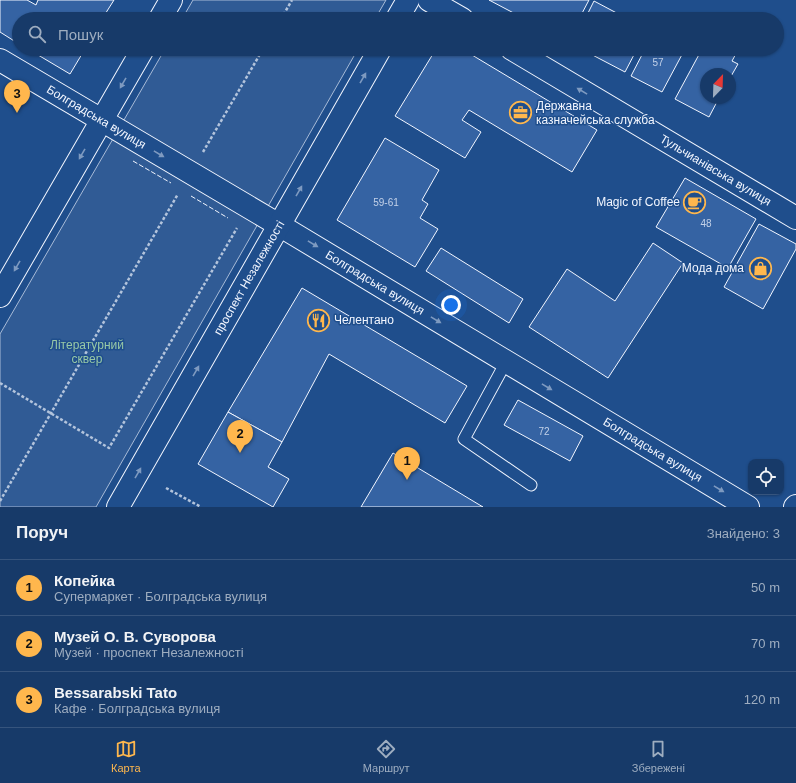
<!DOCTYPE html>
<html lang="uk">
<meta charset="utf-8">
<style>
body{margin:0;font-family:Helvetica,sans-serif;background:#20416f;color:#f1f3f6}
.controls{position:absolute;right:12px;bottom:12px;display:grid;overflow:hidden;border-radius:8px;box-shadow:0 1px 3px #0004}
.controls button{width:36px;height:36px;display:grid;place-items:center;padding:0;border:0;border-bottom:1px solid #36547d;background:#173a69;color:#f1f3f6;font:20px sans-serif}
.compass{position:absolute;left:700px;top:68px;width:36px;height:36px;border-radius:50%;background:#173a69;box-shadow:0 1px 3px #0004;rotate:23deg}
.you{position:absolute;left:451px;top:305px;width:14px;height:14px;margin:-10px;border:3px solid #fff;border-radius:50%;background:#1a73e8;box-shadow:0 0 0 6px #1a73e833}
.badge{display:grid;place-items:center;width:26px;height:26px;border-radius:50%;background:#ffb74d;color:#111;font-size:13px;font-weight:700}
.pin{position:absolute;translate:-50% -33px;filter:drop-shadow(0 1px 2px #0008)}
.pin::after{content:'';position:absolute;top:21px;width:14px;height:12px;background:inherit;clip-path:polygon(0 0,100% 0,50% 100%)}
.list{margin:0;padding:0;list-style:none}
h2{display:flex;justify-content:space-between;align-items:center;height:52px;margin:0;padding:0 16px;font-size:17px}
h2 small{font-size:13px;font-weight:400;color:#9eadc0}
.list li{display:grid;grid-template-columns:26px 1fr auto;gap:12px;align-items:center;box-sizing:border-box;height:56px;padding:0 16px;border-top:1px solid #36547d}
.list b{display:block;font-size:15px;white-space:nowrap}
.list p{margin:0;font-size:13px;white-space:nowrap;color:#9eadc0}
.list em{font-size:13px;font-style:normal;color:#9eadc0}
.icon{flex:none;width:22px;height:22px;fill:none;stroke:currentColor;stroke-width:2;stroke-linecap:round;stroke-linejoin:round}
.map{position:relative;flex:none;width:796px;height:507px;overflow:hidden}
.search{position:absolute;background:#173a69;box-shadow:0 1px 3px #0004;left:12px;right:12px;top:12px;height:44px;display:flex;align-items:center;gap:10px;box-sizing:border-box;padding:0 14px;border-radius:22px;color:#9eadc0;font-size:15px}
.sheet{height:220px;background:#173a69}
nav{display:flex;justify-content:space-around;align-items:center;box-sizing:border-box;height:56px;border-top:1px solid #36547d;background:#173a69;font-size:11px;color:#9eadc0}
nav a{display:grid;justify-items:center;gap:2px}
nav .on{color:#ffb74d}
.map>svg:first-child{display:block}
.built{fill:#305b95;stroke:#a8bbd7}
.building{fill:#3563a3;stroke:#f2f6ff}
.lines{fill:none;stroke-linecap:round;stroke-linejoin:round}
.service-casing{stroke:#f2f6ff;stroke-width:13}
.minor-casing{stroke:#f2f6ff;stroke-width:24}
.secondary-casing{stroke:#f2f6ff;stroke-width:24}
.primary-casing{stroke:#f2f6ff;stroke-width:24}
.path{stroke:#b3c4dc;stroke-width:2.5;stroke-dasharray:3 2;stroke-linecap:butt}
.service{stroke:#1f4e8c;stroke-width:11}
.minor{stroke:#1f4e8c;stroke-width:22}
.secondary{stroke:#1f4e8c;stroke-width:22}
.primary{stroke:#1f4e8c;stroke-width:22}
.fence{stroke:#f2f6ff;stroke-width:1;stroke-dasharray:5 2;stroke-linecap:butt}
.oneway{fill:#7e9ac0}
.labels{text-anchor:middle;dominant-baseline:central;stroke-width:3;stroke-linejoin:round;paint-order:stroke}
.number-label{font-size:10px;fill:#c3d1e8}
.poi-label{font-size:12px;fill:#f2f6ff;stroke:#1f4e8c;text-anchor:start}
.street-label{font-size:12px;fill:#f2f6ff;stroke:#1f4e8c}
.park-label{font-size:12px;fill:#97c8a6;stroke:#1f4e8c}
</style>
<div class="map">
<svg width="796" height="507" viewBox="0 0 796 507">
<rect width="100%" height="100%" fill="#1f4e8c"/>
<g class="built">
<path d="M193,0h193l-11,19h-193z"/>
<path d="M165,49h193l-262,458h-96v-173z"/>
</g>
<g class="building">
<path d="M0,0h27l9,5 2,-5h76l-12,19h-83v25l-19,-12z"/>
<path d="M489,0h100l-10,19h-54z"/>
<path d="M594,1l34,18h-43z"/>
<path d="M28,49h57l-15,25z"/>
<path d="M436,49h26l135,81 -25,42 -103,-62 -7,10 19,12 -16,26 -70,-42z"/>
<path d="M581,49h56l-12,23z"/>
<path d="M645,49h40l-23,43 -31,-16z"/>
<path d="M702,49l36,1 -6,11 6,3 -8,14v-4h-24v24h13l-10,19 -34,-18z"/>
<path d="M385,138l54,32 -17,30 6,4 -8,14 18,11 -23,38 -78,-47z"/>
<path d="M685,178l71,41 -28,49 -72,-41z"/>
<path d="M759,224l37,20v5l-33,60 -39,-22z"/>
<path d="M653,243l30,20 -75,115 -79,-51 38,-58 48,32z"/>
<path d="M441,248l82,51 -14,24 -83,-52z"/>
<path d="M302,288l165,98 -22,37 -116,-69 -47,88 -54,-30z"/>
<path d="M518,400l65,36 -13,25 -66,-36z"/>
<path d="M228,412l54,30 -14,25 21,12 -16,28 -75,-43z"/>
<path d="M393,453l90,54h-122z"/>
</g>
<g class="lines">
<defs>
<path id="service" d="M506,362l-42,77 67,46"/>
<g id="minor">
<path d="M429,0l33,19"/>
<path id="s1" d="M512,49l284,169"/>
<path id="s2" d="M279,225l469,282"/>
<path d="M795,507l1,-1"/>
</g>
<g id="secondary">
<path id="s3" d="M0,60l279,165"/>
</g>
<g id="primary">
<path d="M160,19l11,-19"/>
<path d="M397,19l11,-19"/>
<path d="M0,296l143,-247"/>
<path id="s4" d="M118,507l262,-458"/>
</g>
</defs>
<use href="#service" class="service-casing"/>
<use href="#minor" class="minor-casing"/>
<use href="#secondary" class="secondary-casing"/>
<use href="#primary" class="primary-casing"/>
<g class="path">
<path d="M281,19l11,-19"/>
<path d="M203,152l60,-103"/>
<path d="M0,383l109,65 128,-220"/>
<path d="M166,488l35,19"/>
<path d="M0,501l178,-307"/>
</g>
<use href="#service" class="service"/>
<use href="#minor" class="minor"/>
<use href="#secondary" class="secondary"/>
<use href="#primary" class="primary"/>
<g class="fence">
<path d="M133,161l38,22"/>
<path d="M191,196l37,22"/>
</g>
</g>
<defs><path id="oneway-solid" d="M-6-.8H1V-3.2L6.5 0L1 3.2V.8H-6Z"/></defs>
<g class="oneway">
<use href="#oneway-solid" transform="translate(363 78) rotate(-60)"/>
<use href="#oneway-solid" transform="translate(123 83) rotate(120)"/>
<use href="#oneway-solid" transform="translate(582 91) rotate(-149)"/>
<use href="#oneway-solid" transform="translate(82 154) rotate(120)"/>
<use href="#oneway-solid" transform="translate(159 154) rotate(31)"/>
<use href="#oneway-solid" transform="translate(299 191) rotate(-60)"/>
<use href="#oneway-solid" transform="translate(313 244) rotate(31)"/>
<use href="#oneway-solid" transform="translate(17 266) rotate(120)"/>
<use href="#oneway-solid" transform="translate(436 320) rotate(31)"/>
<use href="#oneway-solid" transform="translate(196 371) rotate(-60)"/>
<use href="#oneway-solid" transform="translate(547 387) rotate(31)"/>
<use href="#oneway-solid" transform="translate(138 473) rotate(-60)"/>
<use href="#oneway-solid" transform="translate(719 489) rotate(31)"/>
</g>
<defs>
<symbol id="office-ring" viewBox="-11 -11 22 22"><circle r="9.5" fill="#1f4e8c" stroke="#ffb74d" stroke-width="1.5"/><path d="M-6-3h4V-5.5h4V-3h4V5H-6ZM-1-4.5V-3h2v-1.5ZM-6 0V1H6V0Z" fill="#ffb74d"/></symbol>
<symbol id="cafe-ring" viewBox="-11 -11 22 22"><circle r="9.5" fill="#1f4e8c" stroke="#ffb74d" stroke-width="1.5"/><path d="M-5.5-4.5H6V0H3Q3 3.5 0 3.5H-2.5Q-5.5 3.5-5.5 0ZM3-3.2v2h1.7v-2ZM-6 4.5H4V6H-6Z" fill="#ffb74d"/></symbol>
<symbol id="shop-ring" viewBox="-11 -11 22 22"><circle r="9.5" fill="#1f4e8c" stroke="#ffb74d" stroke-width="1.5"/><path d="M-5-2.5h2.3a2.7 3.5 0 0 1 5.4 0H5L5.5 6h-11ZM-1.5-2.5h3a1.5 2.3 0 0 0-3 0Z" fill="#ffb74d"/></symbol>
<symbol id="restaurant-ring" viewBox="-11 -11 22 22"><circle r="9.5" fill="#1f4e8c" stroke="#ffb74d" stroke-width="1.5"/><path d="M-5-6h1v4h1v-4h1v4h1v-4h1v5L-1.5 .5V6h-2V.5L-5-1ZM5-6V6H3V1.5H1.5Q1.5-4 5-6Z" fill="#ffb74d"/></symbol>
</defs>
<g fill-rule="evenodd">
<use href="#office-ring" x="508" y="100" width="25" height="25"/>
<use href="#cafe-ring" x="682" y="190" width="25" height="25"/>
<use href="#shop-ring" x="748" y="256" width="25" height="25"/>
<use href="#restaurant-ring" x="306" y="308" width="25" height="25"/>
</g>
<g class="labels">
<g class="number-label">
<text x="658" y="62">57</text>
<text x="386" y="202">59-61</text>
<text x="706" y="223">48</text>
<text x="544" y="431">72</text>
</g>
<g class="poi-label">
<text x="536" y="106">Державна<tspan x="536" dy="14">казначейська служба</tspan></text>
<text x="680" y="202" text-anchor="end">Magic of Coffee</text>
<text x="744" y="268" text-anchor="end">Мода дома</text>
<text x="334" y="320">Челентано</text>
</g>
<g class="street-label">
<text stroke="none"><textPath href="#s3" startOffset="112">Болградська вулиця</textPath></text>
<text stroke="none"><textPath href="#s1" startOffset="237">Тульчианівська вулиця</textPath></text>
<text stroke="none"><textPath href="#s4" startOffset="264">проспект Незалежності</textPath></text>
<text stroke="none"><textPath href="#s2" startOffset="112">Болградська вулиця</textPath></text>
<text stroke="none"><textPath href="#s2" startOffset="436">Болградська вулиця</textPath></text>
</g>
<g class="park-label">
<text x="87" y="345">Літературний<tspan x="87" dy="14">сквер</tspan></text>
</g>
</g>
</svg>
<div class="controls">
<button><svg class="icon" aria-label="locate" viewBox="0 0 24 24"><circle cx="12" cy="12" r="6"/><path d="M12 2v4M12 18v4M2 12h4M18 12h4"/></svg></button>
</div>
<svg class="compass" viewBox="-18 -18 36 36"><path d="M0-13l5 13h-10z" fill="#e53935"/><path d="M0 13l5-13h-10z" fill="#9eadc0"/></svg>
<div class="you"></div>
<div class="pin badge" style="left:407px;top:480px">1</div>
<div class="pin badge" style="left:240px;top:453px">2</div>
<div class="pin badge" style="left:17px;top:113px">3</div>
<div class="search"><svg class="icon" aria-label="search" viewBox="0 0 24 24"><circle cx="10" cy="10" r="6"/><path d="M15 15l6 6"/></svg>Пошук</div>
</div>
<section class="sheet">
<h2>Поруч<small>Знайдено: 3</small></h2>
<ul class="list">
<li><span class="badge">1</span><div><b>Копейка</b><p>Супермаркет · Болградська вулиця</p></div><em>50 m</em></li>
<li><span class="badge">2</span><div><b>Музей О. В. Суворова</b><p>Музей · проспект Незалежності</p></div><em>70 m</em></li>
<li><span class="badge">3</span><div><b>Bessarabski Tato</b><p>Кафе · Болградська вулиця</p></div><em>120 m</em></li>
</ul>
</section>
<nav>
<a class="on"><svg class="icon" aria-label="map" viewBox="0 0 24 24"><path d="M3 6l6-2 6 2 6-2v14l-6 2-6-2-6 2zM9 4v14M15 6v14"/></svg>Карта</a>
<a><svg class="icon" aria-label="directions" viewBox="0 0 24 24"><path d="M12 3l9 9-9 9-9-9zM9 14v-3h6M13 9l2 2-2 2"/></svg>Маршрут</a>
<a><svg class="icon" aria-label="saved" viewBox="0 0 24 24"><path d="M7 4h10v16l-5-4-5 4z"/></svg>Збережені</a>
</nav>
